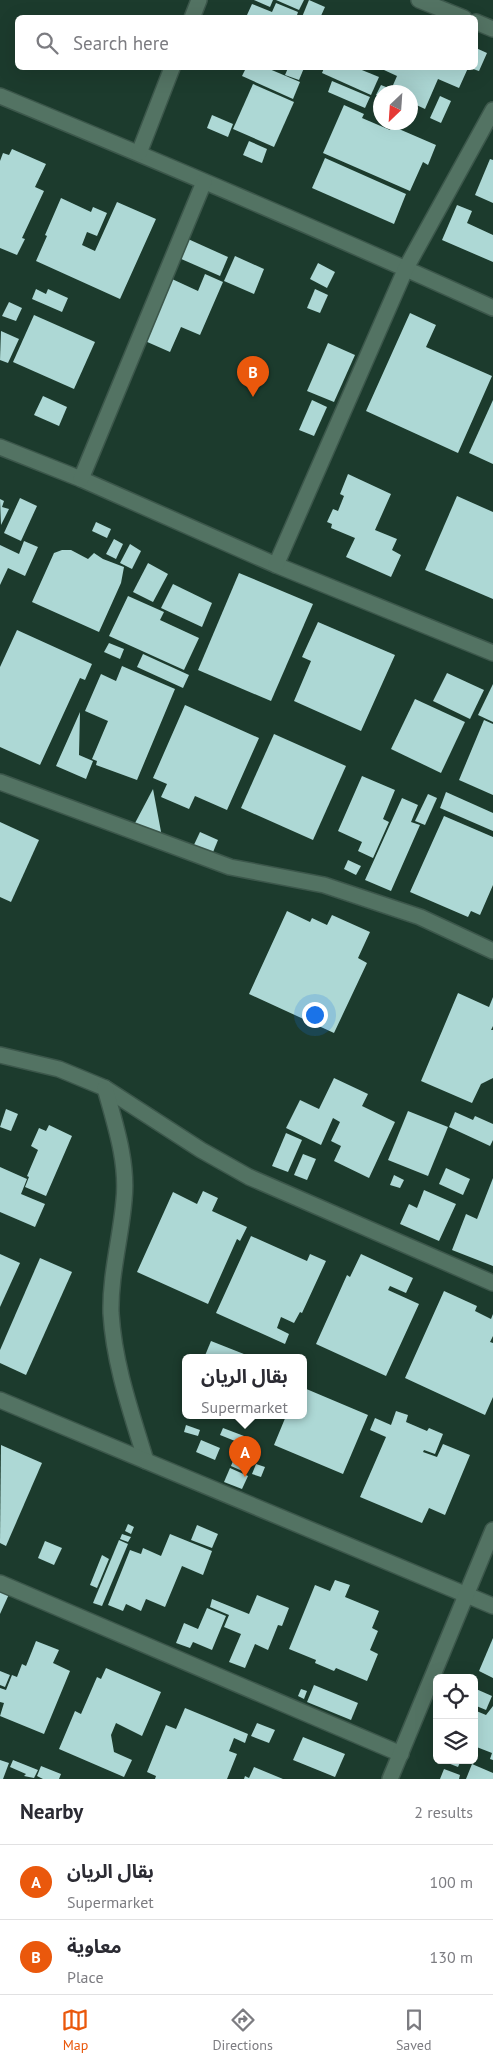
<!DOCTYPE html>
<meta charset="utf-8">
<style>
body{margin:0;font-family:"PT Sans","Noto Sans Arabic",sans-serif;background:#f7f7f7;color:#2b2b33}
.controls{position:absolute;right:15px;bottom:15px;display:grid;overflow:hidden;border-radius:8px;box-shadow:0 5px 20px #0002}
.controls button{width:45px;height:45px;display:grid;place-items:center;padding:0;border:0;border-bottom:1px solid #e1e1e2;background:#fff;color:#2b2b33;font:25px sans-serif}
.compass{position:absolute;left:373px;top:85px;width:45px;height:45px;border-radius:50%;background:#fff;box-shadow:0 5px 20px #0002;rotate:205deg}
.you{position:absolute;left:314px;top:1014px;width:18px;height:18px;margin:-12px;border:4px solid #fff;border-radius:50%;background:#1a73e8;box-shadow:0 0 0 8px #1a73e833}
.badge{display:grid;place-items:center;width:32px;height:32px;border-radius:50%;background:#ea580c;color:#fff;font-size:16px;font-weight:700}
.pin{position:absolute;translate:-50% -41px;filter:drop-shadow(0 1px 2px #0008)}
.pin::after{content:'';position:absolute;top:26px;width:18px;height:15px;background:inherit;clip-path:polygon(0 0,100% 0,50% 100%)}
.popup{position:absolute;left:182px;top:1354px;width:125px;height:65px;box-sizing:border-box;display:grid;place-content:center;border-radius:8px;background:#fff;filter:drop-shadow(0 1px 4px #0005);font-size:16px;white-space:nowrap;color:#7c7c81}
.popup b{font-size:19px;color:#2b2b33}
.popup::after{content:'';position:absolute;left:50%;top:100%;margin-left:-10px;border:10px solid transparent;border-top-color:#fff}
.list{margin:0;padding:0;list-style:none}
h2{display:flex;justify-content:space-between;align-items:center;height:65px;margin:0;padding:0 20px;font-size:21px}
h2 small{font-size:16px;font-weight:400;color:#7c7c81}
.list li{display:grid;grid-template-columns:32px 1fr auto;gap:15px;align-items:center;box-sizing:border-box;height:75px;padding:0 20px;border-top:1px solid #e1e1e2}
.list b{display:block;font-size:19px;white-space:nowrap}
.list p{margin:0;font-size:16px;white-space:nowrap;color:#7c7c81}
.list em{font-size:16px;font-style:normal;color:#7c7c81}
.icon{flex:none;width:28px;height:28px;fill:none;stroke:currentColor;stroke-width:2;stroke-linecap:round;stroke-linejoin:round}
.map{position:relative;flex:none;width:493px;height:1779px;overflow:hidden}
.search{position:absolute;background:#fff;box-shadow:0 5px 20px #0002;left:15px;right:15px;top:15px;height:55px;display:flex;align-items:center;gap:12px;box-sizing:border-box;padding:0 18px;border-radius:8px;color:#7c7c81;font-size:19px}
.sheet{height:215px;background:#fff}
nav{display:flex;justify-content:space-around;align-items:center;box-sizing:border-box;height:70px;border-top:1px solid #e1e1e2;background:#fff;font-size:14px;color:#7c7c81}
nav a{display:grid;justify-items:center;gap:2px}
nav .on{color:#ea580c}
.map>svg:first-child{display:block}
.building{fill:#add8d5}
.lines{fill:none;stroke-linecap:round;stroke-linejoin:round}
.street-casing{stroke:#3c574b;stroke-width:18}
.street{stroke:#537363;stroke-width:15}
</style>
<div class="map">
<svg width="493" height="1779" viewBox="0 0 493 1779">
<rect width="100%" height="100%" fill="#1c3b2d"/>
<g class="building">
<path d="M254,0h19l-3,7z"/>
<path d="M276,0h28l-5,10z"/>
<path d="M309,0l16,7 -5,11 -18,-1z"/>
<path d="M276,3l22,9 -2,6h-43l-6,-3 5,-11 20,8z"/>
<path d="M476,48l11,5 -8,18 -9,-3h6z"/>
<path d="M246,68h21l33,14 -7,17 -51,-23z"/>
<path d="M288,68h16l-5,12 -14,-5z"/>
<path d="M324,68h33l22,9 -8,18 -49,-22z"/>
<path d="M385,68h83l-9,20 -21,-9 -13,30 -15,-7v-10h-20l7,-16 -13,-6z"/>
<path d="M332,81l38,16 -5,11 -37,-16z"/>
<path d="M253,84l41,18 -20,45 -41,-18z"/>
<path d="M381,85l10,4 -2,3h-9v5l-4,-2z"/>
<path d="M440,96l11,5 -10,22 -11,-5z"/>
<path d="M344,105l20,9 -2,4 28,12 2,-4 44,19 -8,20 -5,-3 -13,29 -87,-38z"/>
<path d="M212,115l21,9 -5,13 -21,-9z"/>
<path d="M249,141l18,8 -5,14 -19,-8z"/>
<path d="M12,149l34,15 -11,23 9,4 -22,47 3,1 -8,16 -17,-7v-87l3,-8 6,2z"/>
<path d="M325,158l81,36 -12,30 -82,-36z"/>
<path d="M490,159l3,1v43l-18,-8z"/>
<path d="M61,198l30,14 2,-5 14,6 -10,23 -10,-4 -5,13 13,6 22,-49 39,17 -36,80 -84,-38 11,-25 -2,-1z"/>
<path d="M457,205l15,6 -5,12 26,12v27l-51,-22z"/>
<path d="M188,239l40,18 -8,19 -41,-18z"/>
<path d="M235,256l29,13 -10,25 -30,-13z"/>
<path d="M318,263l17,9 -8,16 -17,-9z"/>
<path d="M205,274l18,8 -23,53 -19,-8 -11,25 -25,-11 27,-62 26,12z"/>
<path d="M36,289l10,5 2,-5 20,9 -6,14 -30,-13z"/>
<path d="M315,289l13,6 -8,18 -13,-5z"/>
<path d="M9,302l13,6 -6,13 -14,-5z"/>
<path d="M410,313l26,12 -10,22 66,29 -34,77 -92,-42z"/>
<path d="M34,315l61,27 -21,47 -61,-27z"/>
<path d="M1,331l18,8 -11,24 -8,-3z"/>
<path d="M328,343l27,12 -21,47 -27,-11z"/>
<path d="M43,396l24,11 -8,19 -25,-11z"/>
<path d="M312,400l15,7 -13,29 -15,-6z"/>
<path d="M493,400v64l-24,-11z"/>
<path d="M348,474l43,20 -16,36 22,9 -5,11 9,5 -10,22 -45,-20 9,-19 -24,-10 1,-4 -5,-2 6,-13 5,2 6,-15 -4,-2z"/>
<path d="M457,496l36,16v87l-68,-29z"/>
<path d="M20,498l17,8 -16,35 -17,-8z"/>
<path d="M0,499l4,2 -2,6 7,2 -8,16z"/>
<path d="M96,522l15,7 -4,9 -15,-7z"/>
<path d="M114,539l9,5 -7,15 -10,-5z"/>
<path d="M24,541l14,6 -13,29 -17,-8 -8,17v-40l19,9z"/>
<path d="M130,544l11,7 -9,18 -12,-6z"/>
<path d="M62,550h9l17,9 6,-6 9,6 21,8 -3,16 -22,49 -67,-30 22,-49z"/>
<path d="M148,563l20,11 -15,28 -20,-10z"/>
<path d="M239,573l74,31 -42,97 -73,-31z"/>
<path d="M173,584l39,19 -10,24 -41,-19z"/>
<path d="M128,596l36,16 -4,8 39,18 -15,32 -75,-34z"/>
<path d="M318,622l77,33 -34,76 -67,-30 17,-40 -9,-4z"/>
<path d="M17,630l75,34 -7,16 -5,-2 -40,87 -40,-18v-80z"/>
<path d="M109,643l15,6 -4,10 -16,-7z"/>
<path d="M143,654l46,21 -6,13 -46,-21z"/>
<path d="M122,666l53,23 -38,91 -41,-15 1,-4 -5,-2 16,-38 -23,-10 16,-37 15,7z"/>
<path d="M447,673l37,17 -14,29 -37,-18z"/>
<path d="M493,684v38l-15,-7z"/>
<path d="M415,699l50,23 -24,51 -50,-24z"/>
<path d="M185,705l74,33 -32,72 -32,-14 -6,13 -28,-12 6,-13 -14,-6z"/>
<path d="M80,712l-1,43 14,6 -7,18 -30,-13z"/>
<path d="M484,720l9,4v71l-34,-15z"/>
<path d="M274,734l72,32 -33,74 -72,-32z"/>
<path d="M362,776l33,14 -12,29 6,3 -16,36 -15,-7 4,-9 -24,-11z"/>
<path d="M153,789l9,48 -28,-12z"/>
<path d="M446,792l47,21v18l-53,-23z"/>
<path d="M428,794l9,4 -12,27 -10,-4z"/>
<path d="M402,798l16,7 -7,17 9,3 -29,66 -26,-11z"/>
<path d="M444,816l49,21v48l-13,30 -9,-4 -3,6 -58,-25z"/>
<path d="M0,822l39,18 -28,62 -11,-5z"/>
<path d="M200,832l18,8 -7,17 -19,-8z"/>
<path d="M348,860l13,6 -5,9 -12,-6z"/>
<path d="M287,911l23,11 2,-4 15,7 5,-10 38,17 -12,26 9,5 -33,70 -85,-39z"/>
<path d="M458,993l31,14 4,-10v29l-2,4h2v48l-12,6 -9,19 -51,-22z"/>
<path d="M334,1078l34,16 -6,12 33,16 -26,56 -35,-17 7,-15 -10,-5 9,-19 -7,-4 -12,27 -35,-17 14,-28 19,9z"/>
<path d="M6,1109l12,5 -7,17 -11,-4z"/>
<path d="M408,1111l40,16 -20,49 -40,-16z"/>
<path d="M455,1112l18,8 2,-4 18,8v16l-3,6 -41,-19z"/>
<path d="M49,1125l23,11 -26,60 -21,-9 4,-10 -2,-1 11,-26 -7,-4 8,-18 7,3z"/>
<path d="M286,1133l16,7 -14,32 -16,-6z"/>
<path d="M303,1154l13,5 -9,21 -13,-5z"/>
<path d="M0,1167l27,12 -6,15 24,10 -10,23 -35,-15z"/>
<path d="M446,1168l24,11 -7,16 -24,-11z"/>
<path d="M394,1175l10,5 -4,8 -10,-3z"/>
<path d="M493,1178v88l-41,-16 14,-36 11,5z"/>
<path d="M424,1190l32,14 -17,37 -39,-17 9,-20 8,4z"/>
<path d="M203,1191l15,7 -6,13 35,16 -7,14 -3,-2 -29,65 -71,-32 36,-80 24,12z"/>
<path d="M251,1236l56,25 3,-7 16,7 -24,52 -2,-1 -6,11 -13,-6 -4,11 12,6 -4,10 -69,-31z"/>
<path d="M0,1254l20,9 -20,44z"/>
<path d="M361,1254l52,24 -7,15 -16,-7 -2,4 31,14 -33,72 -70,-32 31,-69 3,2z"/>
<path d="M40,1258l32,14 -46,103 -26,-12v-13z"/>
<path d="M444,1291l33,15 -2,5 16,8 2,-5v22l-3,6 3,1v54l-8,18 -80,-37z"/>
<path d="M211,1341l43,17h-50z"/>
<path d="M304,1388l64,27 -25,59 -69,-29 12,-29h18z"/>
<path d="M396,1411l12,4 -2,7 21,9 2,-3 14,6 -8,20 -11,-4 -1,2 14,5 6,-13 27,11 -25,60 -16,-7 -7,15 -62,-26 26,-60 -16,-7 5,-12 16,7z"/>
<path d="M186,1425l14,5 -2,6 -14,-4z"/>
<path d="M223,1428l21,8 -4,7 -20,-8z"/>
<path d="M201,1440l19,8 -5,12 -19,-8z"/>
<path d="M1,1445l41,18 -36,83 -6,-3z"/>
<path d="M237,1451l16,6 -6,16 -16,-7z"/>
<path d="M256,1464l9,3 -4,10 -9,-3z"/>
<path d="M230,1468l18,8 -6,13 -18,-7z"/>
<path d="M128,1524l6,3 -3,7 -6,-3z"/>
<path d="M197,1525l21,9 -6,14 -21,-8z"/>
<path d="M122,1534l9,3 -3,5 -8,-3z"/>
<path d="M170,1534l42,17 -9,24 -21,-9 -17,41 -19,-8 -5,12 -15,-7 -3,7 -15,-6 22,-55 11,4 2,-6 18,8z"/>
<path d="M119,1540l9,4 -26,62 -9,-3z"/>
<path d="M45,1541l17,7 -8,17 -16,-7z"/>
<path d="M102,1555l7,4 -12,29 -7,-3z"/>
<path d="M335,1580l15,5 -5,12 34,14 -7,17 6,3 -8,19 8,4 -11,27 -31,-13 -2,3 -19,-8 1,-3 -27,-11 26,-64 15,6z"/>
<path d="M0,1587l10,5 -10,22z"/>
<path d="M257,1595l32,13 -7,18 -4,-1 -10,25 -13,-6 -10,24 -16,-6 12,-28 -17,-7 5,-12 -19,-8 2,-8 37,15z"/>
<path d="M207,1608l19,8 -14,34 -19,-8 -3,6 -14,-5 8,-20 14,6z"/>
<path d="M493,1638v40l-14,-7z"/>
<path d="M36,1641l23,9 -6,13 17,8 -26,63 -44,-18 4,-13 -4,-1v-14l6,2 6,-15 5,2 5,-13 4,2z"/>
<path d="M106,1668l55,24 -19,44 -26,-13 -5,12 3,17 18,8 -8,17 -65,-28 16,-38 6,3 16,-37 4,2z"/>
<path d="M0,1671l10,4 -5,12 -5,-2z"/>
<path d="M314,1685l44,18 -7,17 -44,-18z"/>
<path d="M301,1689l6,2 -3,8 -6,-3z"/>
<path d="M476,1689l16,7 -6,14 -12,-5z"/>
<path d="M493,1706v54l-3,-1 2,-6 -18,-7v-36l12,5z"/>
<path d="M185,1708l63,26 -3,9 -11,-5 -5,13 8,3 -10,25h-72l1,-3 -9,-4 19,-47 10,4z"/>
<path d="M257,1723l18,7 -6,13 -18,-7z"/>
<path d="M303,1737l42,17 -10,23 -42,-17z"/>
<path d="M0,1760l9,3 -6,16h-3z"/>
<path d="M13,1760l25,10 -4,8 -10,-2 2,-2 -16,-7z"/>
<path d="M440,1760h21l-3,7z"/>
<path d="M472,1764l21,9v6h-27z"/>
<path d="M41,1766l20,8 -2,5h-16l-6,-3z"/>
<path d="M254,1767l29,12h-39l1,-3 4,2z"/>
<path d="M444,1769l16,6 -1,4h-19z"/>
</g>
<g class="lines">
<defs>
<g id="street">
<path d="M419,0l45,18"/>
<path d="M192,18l7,-18"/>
<path d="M476,22l17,7"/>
<path d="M0,96c165,68 330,138 493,212"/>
<path d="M139,153l33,-85"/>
<path d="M0,447l81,32 195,86 217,88"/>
<path d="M81,479l123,-297"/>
<path d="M276,565l130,-297 87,-158"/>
<path d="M0,782l230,85 94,18 96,32 73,34"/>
<path d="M0,1055l59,14 46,19 96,62 48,27 244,106"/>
<path d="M105,1088c10,36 23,74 19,112 -3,37 -14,75 -13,113 3,51 20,99 35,148"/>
<path d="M0,1400l493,206"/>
<path d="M0,1583l401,171"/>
<path d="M390,1779l103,-249"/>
</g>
</defs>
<use href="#street" class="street-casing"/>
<use href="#street" class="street"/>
</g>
</svg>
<div class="controls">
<button><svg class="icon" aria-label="locate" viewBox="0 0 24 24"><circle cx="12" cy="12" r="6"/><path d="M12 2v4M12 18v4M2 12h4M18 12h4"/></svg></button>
<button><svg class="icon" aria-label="layers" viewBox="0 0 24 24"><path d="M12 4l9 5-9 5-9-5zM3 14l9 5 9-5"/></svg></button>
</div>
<svg class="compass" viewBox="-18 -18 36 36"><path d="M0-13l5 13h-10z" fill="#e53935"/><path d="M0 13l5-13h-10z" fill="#7c7c81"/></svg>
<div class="you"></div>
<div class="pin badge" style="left:245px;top:1477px">A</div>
<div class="popup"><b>بقال الريان</b>Supermarket</div>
<div class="pin badge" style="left:253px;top:397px">B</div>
<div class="search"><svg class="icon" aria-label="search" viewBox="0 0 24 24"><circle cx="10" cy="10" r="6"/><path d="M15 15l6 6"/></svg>Search here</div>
</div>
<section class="sheet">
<h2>Nearby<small>2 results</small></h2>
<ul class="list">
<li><span class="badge">A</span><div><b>بقال الريان</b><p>Supermarket</p></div><em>100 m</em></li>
<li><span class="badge">B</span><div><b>معاوية</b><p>Place</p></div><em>130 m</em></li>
</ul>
</section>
<nav>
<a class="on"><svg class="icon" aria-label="map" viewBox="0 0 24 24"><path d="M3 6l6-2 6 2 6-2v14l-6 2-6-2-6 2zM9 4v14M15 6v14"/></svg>Map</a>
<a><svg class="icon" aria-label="directions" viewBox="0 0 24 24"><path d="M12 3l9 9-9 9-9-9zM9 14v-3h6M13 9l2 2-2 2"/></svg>Directions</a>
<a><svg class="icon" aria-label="saved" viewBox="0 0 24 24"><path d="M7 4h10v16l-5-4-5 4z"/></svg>Saved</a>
</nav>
